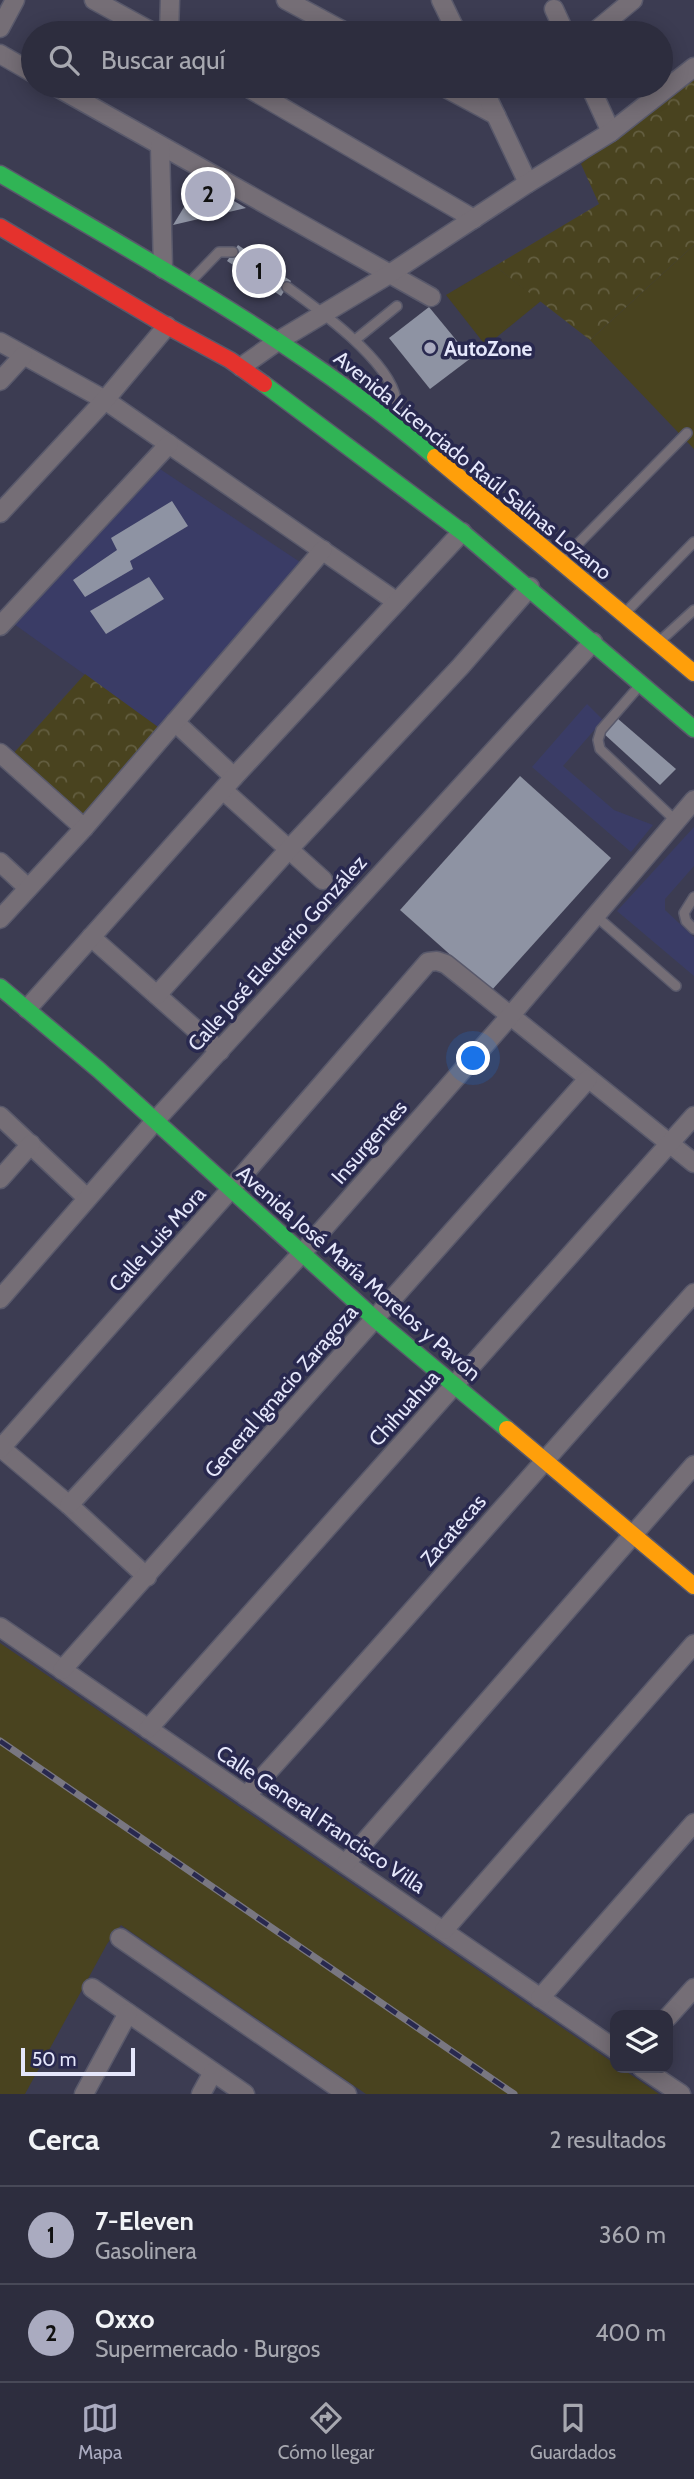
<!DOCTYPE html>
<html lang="es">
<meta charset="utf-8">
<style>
body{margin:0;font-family:Cabin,sans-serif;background:#353545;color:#f1f3f6}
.controls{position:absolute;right:21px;bottom:21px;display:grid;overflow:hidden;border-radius:14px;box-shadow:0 4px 18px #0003}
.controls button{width:63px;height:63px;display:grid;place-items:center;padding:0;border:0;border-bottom:2px solid #484958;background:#2d2d3e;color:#f1f3f6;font:35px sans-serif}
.scale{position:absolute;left:21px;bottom:18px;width:114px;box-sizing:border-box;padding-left:7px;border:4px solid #e5e7fb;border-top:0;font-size:19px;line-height:24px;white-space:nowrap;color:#e5e7fb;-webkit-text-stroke:5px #29294f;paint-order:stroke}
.you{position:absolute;left:474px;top:1059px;width:24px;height:24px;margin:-18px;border:5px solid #fff;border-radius:50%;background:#1a73e8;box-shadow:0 0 0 10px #1a73e833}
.badge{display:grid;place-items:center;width:46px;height:46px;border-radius:50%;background:#aaabc0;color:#111;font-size:23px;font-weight:700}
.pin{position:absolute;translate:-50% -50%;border:4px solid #fff;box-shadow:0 2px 7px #0006}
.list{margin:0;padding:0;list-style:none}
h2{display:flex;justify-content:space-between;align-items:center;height:91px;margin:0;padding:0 28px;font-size:30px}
h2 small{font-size:23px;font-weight:400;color:#a7a8b0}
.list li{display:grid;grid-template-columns:46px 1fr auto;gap:21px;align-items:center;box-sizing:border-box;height:98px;padding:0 28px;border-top:2px solid #484958}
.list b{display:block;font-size:26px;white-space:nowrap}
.list p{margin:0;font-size:23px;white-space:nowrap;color:#a7a8b0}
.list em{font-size:23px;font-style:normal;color:#a7a8b0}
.icon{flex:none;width:38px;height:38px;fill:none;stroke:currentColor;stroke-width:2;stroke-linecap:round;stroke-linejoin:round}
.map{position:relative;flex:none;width:694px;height:2094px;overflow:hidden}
.search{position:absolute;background:#2d2d3e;box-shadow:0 4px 18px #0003;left:21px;right:21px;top:21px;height:77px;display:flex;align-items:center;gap:18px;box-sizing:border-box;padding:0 24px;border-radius:38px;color:#a7a8b0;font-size:26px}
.sheet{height:287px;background:#2d2d3e}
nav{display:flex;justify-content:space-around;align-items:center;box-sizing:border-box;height:98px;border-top:2px solid #484958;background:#2d2d3e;font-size:19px;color:#a7a8b0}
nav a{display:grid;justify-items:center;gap:4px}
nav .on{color:#aaabc0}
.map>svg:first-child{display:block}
.built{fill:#3a3c66}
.green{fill:#49431f}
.park{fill:url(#park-crowns)}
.building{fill:#8e93a3}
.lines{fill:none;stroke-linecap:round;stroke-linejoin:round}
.lane-casing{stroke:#59596b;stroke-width:12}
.street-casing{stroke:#59596b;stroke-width:21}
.fast-casing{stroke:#59596b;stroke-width:19}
.slow-casing{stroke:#59596b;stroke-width:19}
.jam-casing{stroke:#59596b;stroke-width:19}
.lane{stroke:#756e76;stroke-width:9}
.street{stroke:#756e76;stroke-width:18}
.fast{stroke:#30b455;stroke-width:16}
.slow{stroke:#ff9f0a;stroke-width:16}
.jam{stroke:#e5322d;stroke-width:16}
.rail-casing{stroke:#797781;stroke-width:7}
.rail{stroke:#29294f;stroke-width:4.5;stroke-dasharray:13;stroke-linecap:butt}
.poi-dot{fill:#aaabc0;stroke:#29294f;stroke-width:2.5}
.labels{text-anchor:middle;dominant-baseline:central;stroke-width:7;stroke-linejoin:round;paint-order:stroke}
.poi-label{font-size:21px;font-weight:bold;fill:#e5e7fb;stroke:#29294f;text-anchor:start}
.street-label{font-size:21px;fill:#e5e7fb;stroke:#29294f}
</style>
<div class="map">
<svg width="694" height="2094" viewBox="0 0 694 2094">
<defs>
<pattern id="park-crowns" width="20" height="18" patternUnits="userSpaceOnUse" patternTransform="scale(1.75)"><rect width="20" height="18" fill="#49431f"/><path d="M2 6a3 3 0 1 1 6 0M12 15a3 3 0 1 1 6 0" fill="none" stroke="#635e40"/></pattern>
</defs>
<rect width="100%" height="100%" fill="#3c3c52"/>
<g class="built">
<path d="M160,469l143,95 -145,163 -144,-103z"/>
<path d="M587,704l16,16 -40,46 51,44 39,15 -22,27 -99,-85z"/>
<path d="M694,827v39l-29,33v11l29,27v39l-77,-65z"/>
</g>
<g class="green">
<path d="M694,245v204l-104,-109z"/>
<path d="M495,266l46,35 -55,45 -40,-51z"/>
<path d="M0,1643l615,421v4h6l38,26h-293l-245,-169 -14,19 -82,150h-25z"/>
</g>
<g class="park">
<path d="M694,74v171l-104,95 -95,-74 104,-62 -18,-40z"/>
<path d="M85,674l73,53 -72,90 -75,-61z"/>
</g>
<g class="building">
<path d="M200,181l46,27 -73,17z"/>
<path d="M238,245l53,36 -10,15 -54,-35z"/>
<path d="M429,307l42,51 -41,31 -41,-51z"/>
<path d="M172,501l16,25 -58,35 3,8 -48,28 -12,-17 44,-30 -6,-12z"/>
<path d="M149,577l15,22 -58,35 -16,-23z"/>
<path d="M617,718l59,51 -16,16 -57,-52z"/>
<path d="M520,776l91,82 -120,133 -91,-81z"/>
</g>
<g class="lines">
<defs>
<g id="lane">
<path d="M189,283l30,-31h14"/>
<path d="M287,287c31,22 102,73 109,112 2,7 1,14 2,22"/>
<path d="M355,340l42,-34"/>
<path d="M562,560l125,-127"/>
<path d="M626,612l68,-70"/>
<path d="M660,641l34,-31"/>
<path d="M641,684l-40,46 -3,10 2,9 76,72"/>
<path d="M694,897l-10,16 2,8 8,8"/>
<path d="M596,916l80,70"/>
</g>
<g id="street">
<path d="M94,0l60,33"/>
<path d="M286,0l61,33"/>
<path d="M441,0l16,33"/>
<path d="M554,9l11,24"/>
<path d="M0,28l15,-28"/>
<path d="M169,33l1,-33"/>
<path d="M593,33l40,-33"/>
<path d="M0,54l33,19"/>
<path d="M55,86l376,211"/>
<path d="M245,86l229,133"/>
<path d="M442,86l54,29"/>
<path d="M482,86l46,97"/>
<path d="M590,86l21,46"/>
<path d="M160,146l3,123"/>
<path d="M0,342l105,58 292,202"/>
<path d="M241,367l37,-26 110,-66 140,-92 83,-51 83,-65"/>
<path d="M0,381l23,-25"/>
<path d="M0,513l105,-113 62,-74"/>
<path d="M0,626l169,-182"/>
<path d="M175,722l59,55"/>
<path d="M0,753l84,75"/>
<path d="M223,790l100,90"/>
<path d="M0,862l28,26"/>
<path d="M0,919l84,-91 239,-278"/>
<path d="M91,937l129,114"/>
<path d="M157,995l133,-147 171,-182 69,-79"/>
<path d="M27,1009l207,-232 228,-245"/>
<path d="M0,1116l87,82"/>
<path d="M0,1179l31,-35"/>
<path d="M0,1299l155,-178 438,-479"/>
<path d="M1,1448l68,57 78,72"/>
<path d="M0,1449l230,-259 198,-228 9,-1 9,3 248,199"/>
<path d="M69,1505l233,-252 209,-238 183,-215"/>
<path d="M0,1627l615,422"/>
<path d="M62,1670l526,-591"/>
<path d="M148,1729l546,-613"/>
<path d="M246,1796c151,-166 298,-336 448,-503"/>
<path d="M346,1863l348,-398"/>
<path d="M444,1930l250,-286"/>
<path d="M120,1938l227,156"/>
<path d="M92,1988l153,106"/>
<path d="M540,1998l154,-175"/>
<path d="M668,2017l26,-29"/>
<path d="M642,2068l39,26"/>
<path d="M84,2094l44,-81"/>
<path d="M201,2094l12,-22"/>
</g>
<g id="fast">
<path d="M0,174c149,87 302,171 435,283"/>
<path d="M264,384l198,148 232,197"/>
<path d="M0,987l99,83 276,249 132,110"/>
</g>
<g id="slow">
<path d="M435,457l259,216"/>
<path d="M507,1429l187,157"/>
</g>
<path id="jam" d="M0,227l167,99 63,34 34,24"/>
</defs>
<use href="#lane" class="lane-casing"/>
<use href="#street" class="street-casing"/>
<use href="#fast" class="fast-casing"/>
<use href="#slow" class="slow-casing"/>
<use href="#jam" class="jam-casing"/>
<use href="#lane" class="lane"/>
<use href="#street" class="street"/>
<use href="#fast" class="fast"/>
<use href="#slow" class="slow"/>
<use href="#jam" class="jam"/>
<defs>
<path id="rail" d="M0,1741l514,353"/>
</defs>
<use href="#rail" class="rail-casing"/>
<use href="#rail" class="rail"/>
</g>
<circle class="poi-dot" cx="430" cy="348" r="7"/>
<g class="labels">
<g class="poi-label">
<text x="444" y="348">AutoZone</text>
</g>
<g class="street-label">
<text transform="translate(473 465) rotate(39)">Avenida Licenciado Raúl Salinas Lozano</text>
<text transform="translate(277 953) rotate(-48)">Calle José Eleuterio González</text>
<text transform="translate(369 1142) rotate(-49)">Insurgentes</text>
<text transform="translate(157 1239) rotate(-48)">Calle Luis Mora</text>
<text transform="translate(359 1273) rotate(41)">Avenida José María Morelos y Pavón</text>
<text transform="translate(281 1391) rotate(-49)">General Ignacio Zaragoza</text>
<text transform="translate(404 1408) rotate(-48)">Chihuahua</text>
<text transform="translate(453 1530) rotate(-49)">Zacatecas</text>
<text transform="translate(321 1819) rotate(34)">Calle General Francisco Villa</text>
</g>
</g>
</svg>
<div class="controls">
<button><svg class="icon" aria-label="layers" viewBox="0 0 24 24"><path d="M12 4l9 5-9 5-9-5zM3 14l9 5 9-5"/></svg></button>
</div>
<div class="scale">50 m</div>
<div class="you"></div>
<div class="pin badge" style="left:259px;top:271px">1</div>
<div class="pin badge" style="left:208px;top:194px">2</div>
<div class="search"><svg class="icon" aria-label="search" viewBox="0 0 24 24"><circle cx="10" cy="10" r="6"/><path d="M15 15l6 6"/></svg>Buscar aquí</div>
</div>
<section class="sheet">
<h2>Cerca<small>2 resultados</small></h2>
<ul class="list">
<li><span class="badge">1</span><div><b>7-Eleven</b><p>Gasolinera</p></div><em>360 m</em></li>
<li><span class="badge">2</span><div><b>Oxxo</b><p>Supermercado · Burgos</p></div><em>400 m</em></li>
</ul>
</section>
<nav>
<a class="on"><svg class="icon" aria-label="map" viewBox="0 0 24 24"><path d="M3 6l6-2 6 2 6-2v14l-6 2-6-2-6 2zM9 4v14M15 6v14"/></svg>Mapa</a>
<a><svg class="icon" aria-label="directions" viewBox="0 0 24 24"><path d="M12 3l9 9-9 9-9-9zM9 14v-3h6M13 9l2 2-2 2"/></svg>Cómo llegar</a>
<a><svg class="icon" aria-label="saved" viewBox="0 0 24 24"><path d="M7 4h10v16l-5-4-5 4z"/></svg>Guardados</a>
</nav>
